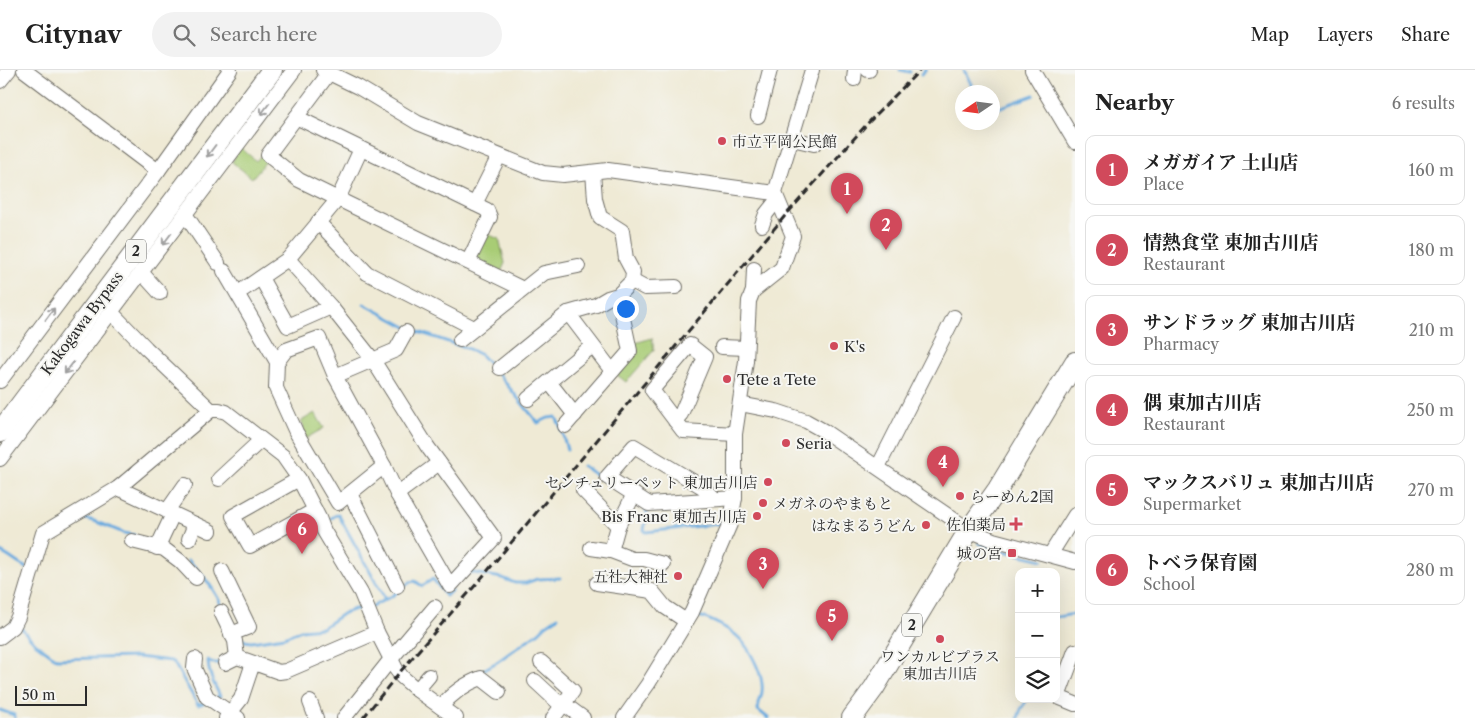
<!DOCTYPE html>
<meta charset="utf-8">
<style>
body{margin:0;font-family:"Libre Caslon Text","Noto Serif JP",serif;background:#f2f2f2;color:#222}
.controls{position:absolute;right:15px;bottom:15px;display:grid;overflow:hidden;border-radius:10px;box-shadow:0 5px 20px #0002}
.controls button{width:45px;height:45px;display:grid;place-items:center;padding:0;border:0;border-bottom:1px solid #e0e0e0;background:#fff;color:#222;font:25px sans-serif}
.compass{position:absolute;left:955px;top:15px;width:45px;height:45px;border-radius:50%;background:#fff;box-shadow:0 5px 20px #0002;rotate:257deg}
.scale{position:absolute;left:15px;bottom:12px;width:72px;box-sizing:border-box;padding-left:5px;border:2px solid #2b2b2b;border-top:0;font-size:14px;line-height:18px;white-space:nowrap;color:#2b2b2b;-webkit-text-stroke:4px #f6f6f2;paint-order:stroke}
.you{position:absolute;left:625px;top:238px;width:18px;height:18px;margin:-12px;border:4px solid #fff;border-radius:50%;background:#1a73e8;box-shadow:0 0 0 8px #1a73e833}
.badge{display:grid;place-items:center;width:32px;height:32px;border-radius:50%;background:#d1495b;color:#fff;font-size:16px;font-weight:700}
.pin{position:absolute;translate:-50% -41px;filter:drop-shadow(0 1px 2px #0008)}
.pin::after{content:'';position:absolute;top:26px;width:18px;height:15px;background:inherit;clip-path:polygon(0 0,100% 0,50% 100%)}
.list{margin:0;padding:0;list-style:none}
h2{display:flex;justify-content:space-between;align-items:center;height:65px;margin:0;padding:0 20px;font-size:21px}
h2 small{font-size:16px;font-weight:400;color:#767676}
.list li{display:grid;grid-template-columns:32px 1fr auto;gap:15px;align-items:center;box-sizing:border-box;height:70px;margin:0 10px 10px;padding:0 10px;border:1px solid #e0e0e0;border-radius:10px}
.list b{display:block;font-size:19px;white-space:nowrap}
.list p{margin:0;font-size:16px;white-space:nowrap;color:#767676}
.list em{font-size:16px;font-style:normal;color:#767676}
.icon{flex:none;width:28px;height:28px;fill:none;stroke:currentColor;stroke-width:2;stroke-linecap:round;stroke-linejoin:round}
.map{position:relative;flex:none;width:1075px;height:648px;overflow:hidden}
header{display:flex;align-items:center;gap:30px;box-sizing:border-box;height:70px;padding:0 25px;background:#fff;border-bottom:1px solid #e0e0e0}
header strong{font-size:24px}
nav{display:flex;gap:28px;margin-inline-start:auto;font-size:18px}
.search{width:350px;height:45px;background:#f2f2f2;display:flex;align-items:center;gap:12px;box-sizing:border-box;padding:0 18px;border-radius:28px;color:#767676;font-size:19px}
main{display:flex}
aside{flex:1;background:#fff}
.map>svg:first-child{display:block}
.green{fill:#a8cc75;stroke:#6a7c50}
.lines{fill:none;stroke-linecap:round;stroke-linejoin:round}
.stream{stroke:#6babdf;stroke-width:3}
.minor-casing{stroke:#706e66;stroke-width:16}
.highway-casing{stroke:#706e66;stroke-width:22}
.minor{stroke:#fff;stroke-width:14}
.highway{stroke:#fff;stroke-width:20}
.rail{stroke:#2b2b2b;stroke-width:3;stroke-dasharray:8 4;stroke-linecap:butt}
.oneway{stroke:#a0a0a0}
.poi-dot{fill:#d1495b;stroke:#f6f6f2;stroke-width:2}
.labels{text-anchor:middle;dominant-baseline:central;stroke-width:4;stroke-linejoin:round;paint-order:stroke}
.shield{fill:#f6f6f2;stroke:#686867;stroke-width:1}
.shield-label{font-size:14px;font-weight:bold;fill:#2b2b2b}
.poi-label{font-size:15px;fill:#2b2b2b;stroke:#f6f6f2;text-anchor:start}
.street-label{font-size:15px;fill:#2b2b2b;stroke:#f6f6f2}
</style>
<header>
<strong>Citynav</strong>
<div class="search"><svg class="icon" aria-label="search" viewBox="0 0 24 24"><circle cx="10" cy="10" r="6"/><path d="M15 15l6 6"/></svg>Search here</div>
<nav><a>Map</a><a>Layers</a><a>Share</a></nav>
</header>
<main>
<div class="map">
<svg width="1075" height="648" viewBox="0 0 1075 648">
<rect width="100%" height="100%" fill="#f6f6f2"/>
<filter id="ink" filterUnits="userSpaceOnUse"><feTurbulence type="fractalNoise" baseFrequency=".02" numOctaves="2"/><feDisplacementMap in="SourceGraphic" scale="10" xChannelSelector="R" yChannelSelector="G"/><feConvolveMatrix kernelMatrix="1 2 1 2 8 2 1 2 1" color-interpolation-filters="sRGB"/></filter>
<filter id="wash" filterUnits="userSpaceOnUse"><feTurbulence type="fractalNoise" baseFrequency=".0096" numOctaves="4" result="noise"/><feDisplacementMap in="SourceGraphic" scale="20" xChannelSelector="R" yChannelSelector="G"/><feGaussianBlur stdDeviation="1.12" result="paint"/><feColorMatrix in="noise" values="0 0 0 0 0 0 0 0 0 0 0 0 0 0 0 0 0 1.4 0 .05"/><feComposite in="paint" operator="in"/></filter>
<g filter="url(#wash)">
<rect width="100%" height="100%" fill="#efead5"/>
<g class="green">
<path d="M240,77l16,14 6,-7 6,5 -16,19 -20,-16z"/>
<path d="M487,164l12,5 6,24 -4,9 -22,-11 -2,-7z"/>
<path d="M652,268l2,12 -28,32 -9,-7 18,-23 2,-1 -2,-8z"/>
<path d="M315,343l9,15 -19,11 -5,-9 4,-3 -3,-6z"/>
</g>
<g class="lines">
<g class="stream">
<path d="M900,0l10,2"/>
<path d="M964,0l11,22"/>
<path d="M921,4l5,-4"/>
<path d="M993,40l41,-15"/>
<path d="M364,234l46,25 59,20 12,6 14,15 43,53 10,-5 8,-1 5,11 6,22"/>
<path d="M583,396l20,14"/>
<path d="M645,437l2,6 -3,17 2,2 72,-8 6,-14 5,-4"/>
<path d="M80,445l3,3 11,3 30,12 10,2"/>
<path d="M325,452l13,-8 47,85"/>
<path d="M979,473l20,7 44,10"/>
<path d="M0,482c10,4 17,12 27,16"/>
<path d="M188,490c15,14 27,29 35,49"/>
<path d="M469,502l33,6 13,5h11l11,-4 23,-1"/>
<path d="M371,537l21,-11 18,-14 5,-1 7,5 11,-7 13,17 6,-6"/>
<path d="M695,545c13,3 36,14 45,24 9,9 21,32 22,45 2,12 -4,16 -4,26l10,8"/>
<path d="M1056,547l19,-3"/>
<path d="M19,556l16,17 22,16 80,-2 34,4 3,2 24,42 8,-3"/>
<path d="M239,567l6,4 6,1 33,-5 17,-7 21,-2 22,-15 11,-4h7"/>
<path d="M476,604l21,-12 42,-30 7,-7 12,-8"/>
<path d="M217,627l3,-1c-6,-12 -12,-23 -12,-36l4,3h8"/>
<path d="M0,640l14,5 1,3"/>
<path d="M1018,648l3,-9 7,-10"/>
</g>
</g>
</g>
<g filter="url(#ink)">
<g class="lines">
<defs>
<g id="minor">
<path d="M24,0l134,101"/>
<path d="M323,0l35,17 60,36 125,50 20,2 45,-5 167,23"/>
<path d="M868,0h1"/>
<path d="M1032,0l43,72"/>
<path d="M329,3l-61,82 31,25 224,109"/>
<path d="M854,9l1,-9"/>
<path d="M0,11l9,-11"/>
<path d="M758,46l12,-46"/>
<path d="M296,47l191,93 3,7 -22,45"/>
<path d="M792,69l22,5"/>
<path d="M475,134l24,-48"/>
<path d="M185,144l33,49"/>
<path d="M318,152l49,51 107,55"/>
<path d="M762,155l4,-11 11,-14"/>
<path d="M288,189l43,48 42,53 54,86 67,92 -44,48 -53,-92 -13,-28"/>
<path d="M224,201l53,91 -1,26 20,44 42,71 46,-37 -49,-90 -16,-38 -33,12 -9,12"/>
<path d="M141,202l19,21"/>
<path d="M261,208l27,48 43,-19"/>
<path d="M632,211l13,7 31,-1"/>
<path d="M244,219l44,-30 50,-60 23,-50"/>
<path d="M753,221l1,-22"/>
<path d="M111,242l35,36 65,62"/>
<path d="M568,243l44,58"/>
<path d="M460,270l84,-67 34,-7"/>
<path d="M722,277l24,1"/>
<path d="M500,298l68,-55 28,-8 12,-7 10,-3 14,-14 1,-9 -7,-13 -4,-28 -22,-14 -5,-18 -2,-27"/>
<path d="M335,306l61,-26 10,-18"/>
<path d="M0,311l158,-210 72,-101"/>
<path d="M549,312l26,33"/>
<path d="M528,329l64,-53"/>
<path d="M740,334l36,7 30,10 18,10 145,99 24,10 82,22"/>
<path d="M675,351l6,-7 24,-57 -15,-12 -38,45 31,41 52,3"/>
<path d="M565,356l65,-75 -12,-56"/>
<path d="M0,389l294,-389"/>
<path d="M878,397l76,-150"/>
<path d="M219,409l42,-39"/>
<path d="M299,409l-66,37 17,30 65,-36"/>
<path d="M118,418l92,43"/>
<path d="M583,420l35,36"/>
<path d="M350,424l47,92"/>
<path d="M397,424l42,-31"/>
<path d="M715,429l-11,-11 -70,-42 -27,31 42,27 86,-6"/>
<path d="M167,441l18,-26"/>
<path d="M189,469l6,-15"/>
<path d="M132,471l32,8 16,12 16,17"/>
<path d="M157,478l16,-34"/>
<path d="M591,478l20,3 21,8h12l19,5"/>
<path d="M611,481l7,-25 16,-32"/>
<path d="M1050,485l25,-40"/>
<path d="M222,501l27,56 -18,7"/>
<path d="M597,513l55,8 13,16 21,14"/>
<path d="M221,542l14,29 2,16 42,15 7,-1 91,-39"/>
<path d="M0,567l13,-10 5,-10 25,-84 75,-45 93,-78h8l7,2 57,44 16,23 20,39 5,13 37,62 16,39 19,37 6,8 15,13 39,28"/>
<path d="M1075,581l-17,46 17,7"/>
<path d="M195,589l-1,9 13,29 31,21"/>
<path d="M541,592l32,29 -20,27"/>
<path d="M225,593l12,-6"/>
<path d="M535,611l27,25"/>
<path d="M417,620l12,-14"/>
<path d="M310,632l6,16"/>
<path d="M564,634l19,14"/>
<path d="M441,637c11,-14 24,-23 40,-29l18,14"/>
<path d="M226,648l15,-19 12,-36"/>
<path d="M344,648l47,-59 44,-52"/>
<path d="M624,648l24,-34 44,-72 38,-88 5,-26v-64l11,-73 3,-60 4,-10 29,-23 11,-32 -18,-43 37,-123"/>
</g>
<g id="highway">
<path d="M0,362l272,-362"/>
<path d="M852,648l22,-30 95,-158 29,-41 77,-127"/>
</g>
</defs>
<use href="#minor" class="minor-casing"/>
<use href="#highway" class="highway-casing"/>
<use href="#minor" class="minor"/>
<use href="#highway" class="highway"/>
<path class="rail" d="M363,648l36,-45 80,-92 305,-364 84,-94 52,-53"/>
</g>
<defs><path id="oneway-shaft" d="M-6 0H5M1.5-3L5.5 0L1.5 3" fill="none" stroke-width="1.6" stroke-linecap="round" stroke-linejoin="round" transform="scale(1.25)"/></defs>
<g class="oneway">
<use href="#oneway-shaft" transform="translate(265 39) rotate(127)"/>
<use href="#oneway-shaft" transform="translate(211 81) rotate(127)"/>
<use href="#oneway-shaft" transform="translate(167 169) rotate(127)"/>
<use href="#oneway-shaft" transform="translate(50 244) rotate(-53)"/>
<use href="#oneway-shaft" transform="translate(69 298) rotate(127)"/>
</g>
</g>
<g class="poi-dot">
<circle cx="722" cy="71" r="5"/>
<circle cx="834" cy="276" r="5"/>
<circle cx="727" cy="309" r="5"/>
<circle cx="786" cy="373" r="5"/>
<circle cx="768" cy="412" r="5"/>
<circle cx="960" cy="426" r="5"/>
<circle cx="763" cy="433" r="5"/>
<circle cx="757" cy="446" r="5"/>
<path d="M1013.5 446.5h5v5h5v5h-5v5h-5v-5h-5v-5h5z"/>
<circle cx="926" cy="455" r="5"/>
<rect x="1007" y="478" width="10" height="10" rx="2.5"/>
<circle cx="678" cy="506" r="5"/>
<circle cx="940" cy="569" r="5"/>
</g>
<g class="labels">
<g class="shield">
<rect x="126" y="169.5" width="20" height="23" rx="4"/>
<rect x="902" y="543.5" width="20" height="23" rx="4"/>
</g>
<g class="shield-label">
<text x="136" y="181">2</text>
<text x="912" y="555">2</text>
</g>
<g class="poi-label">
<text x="732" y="71">市立平岡公民館</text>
<text x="844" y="276">K's</text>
<text x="737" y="309">Tete a Tete</text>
<text x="796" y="373">Seria</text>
<text x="758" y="412" text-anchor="end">センチュリーペット 東加古川店</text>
<text x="970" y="426">らーめん2国</text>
<text x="773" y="433">メガネのやまもと</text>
<text x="747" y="446" text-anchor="end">Bis Franc 東加古川店</text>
<text x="1006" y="454" text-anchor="end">佐伯薬局</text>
<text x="916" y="455" text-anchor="end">はなまるうどん</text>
<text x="1002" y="483" text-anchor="end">城の宮</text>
<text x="668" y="506" text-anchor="end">五社大神社</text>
<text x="940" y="586" text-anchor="middle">ワンカルビプラス<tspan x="940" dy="17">東加古川店</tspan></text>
</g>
<g class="street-label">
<text transform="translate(82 253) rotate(-53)">Kakogawa Bypass</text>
</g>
</g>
</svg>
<div class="controls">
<button>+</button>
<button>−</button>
<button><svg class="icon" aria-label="layers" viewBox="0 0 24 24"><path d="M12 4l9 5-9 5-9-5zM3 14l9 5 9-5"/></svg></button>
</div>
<svg class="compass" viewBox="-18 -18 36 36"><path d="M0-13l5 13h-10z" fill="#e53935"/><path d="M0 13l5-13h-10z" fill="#767676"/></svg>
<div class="scale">50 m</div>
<div class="you"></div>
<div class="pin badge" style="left:847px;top:144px">1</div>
<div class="pin badge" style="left:886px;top:180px">2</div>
<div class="pin badge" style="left:763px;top:519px">3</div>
<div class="pin badge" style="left:943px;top:417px">4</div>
<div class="pin badge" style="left:832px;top:571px">5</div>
<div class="pin badge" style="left:302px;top:484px">6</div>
</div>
<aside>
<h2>Nearby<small>6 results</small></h2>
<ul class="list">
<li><span class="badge">1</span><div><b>メガガイア 土山店</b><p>Place</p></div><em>160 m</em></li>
<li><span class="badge">2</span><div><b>情熱食堂 東加古川店</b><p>Restaurant</p></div><em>180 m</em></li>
<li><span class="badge">3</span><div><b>サンドラッグ 東加古川店</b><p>Pharmacy</p></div><em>210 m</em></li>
<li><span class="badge">4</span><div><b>偶 東加古川店</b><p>Restaurant</p></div><em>250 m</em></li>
<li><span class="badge">5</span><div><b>マックスバリュ 東加古川店</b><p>Supermarket</p></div><em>270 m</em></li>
<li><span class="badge">6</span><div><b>トベラ保育園</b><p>School</p></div><em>280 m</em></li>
</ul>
</aside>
</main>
